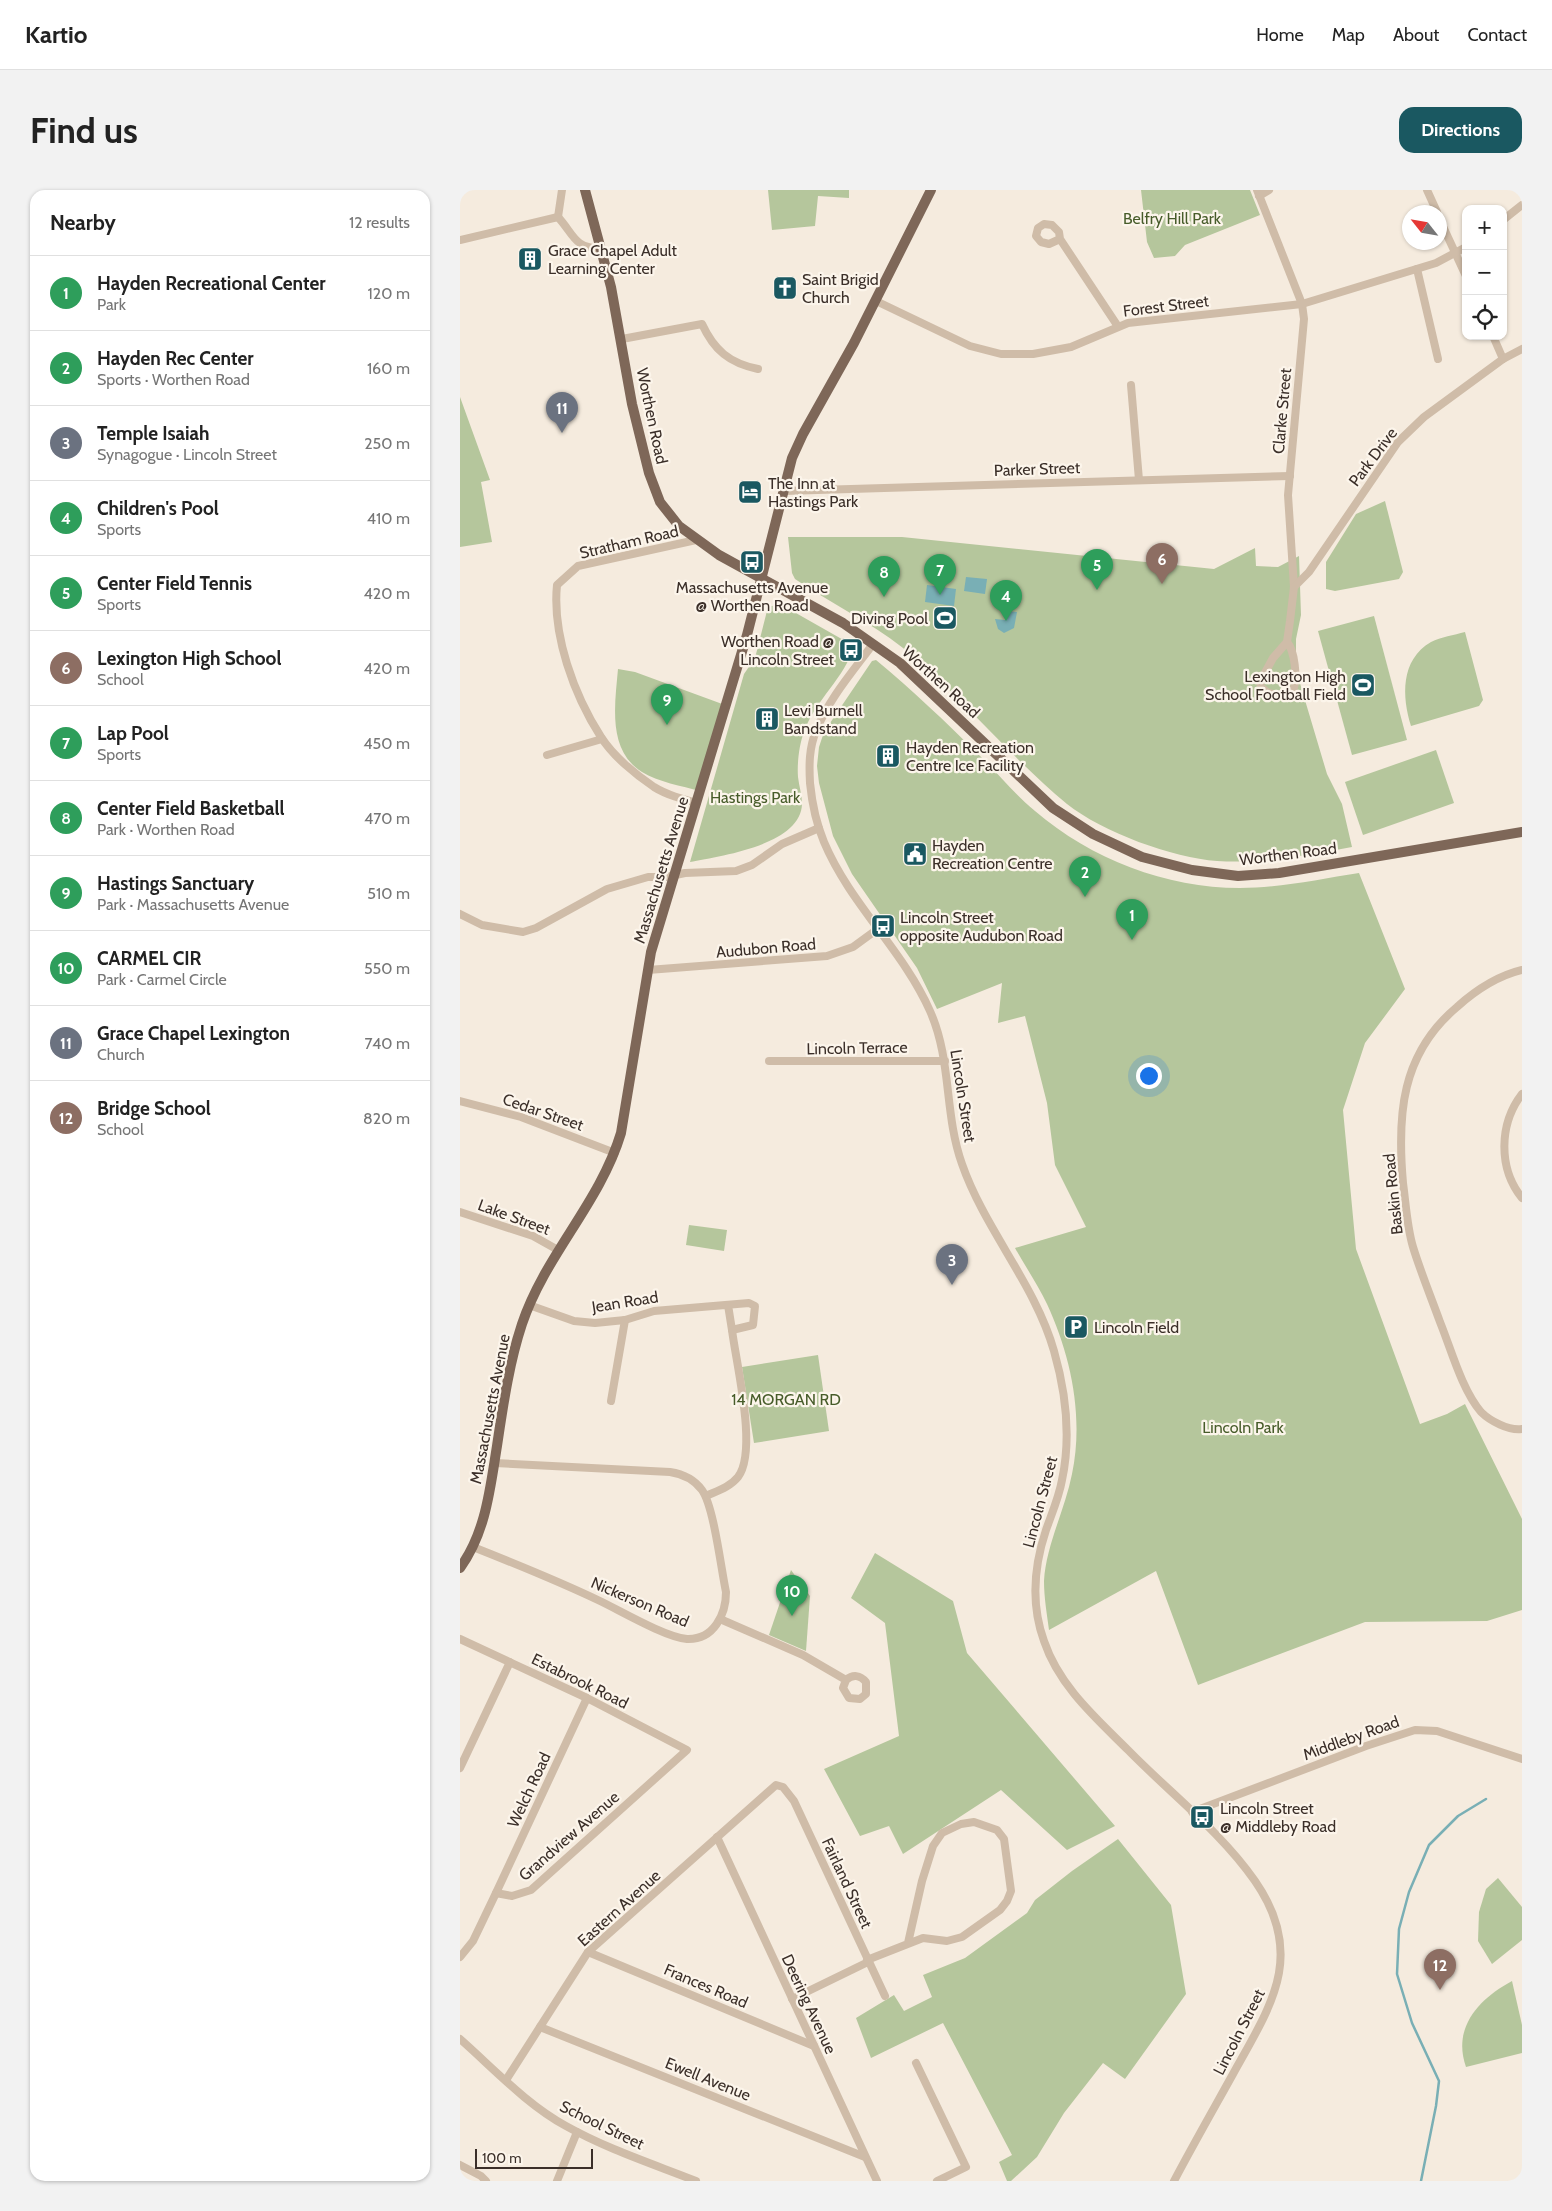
<!DOCTYPE html>
<meta charset="utf-8">
<style>
body{margin:0;font-family:Cabin,sans-serif;background:#f2f2f2;color:#222}
.controls{position:absolute;right:15px;top:15px;display:grid;overflow:hidden;border-radius:10px;box-shadow:0 1px 4px #0004}
.controls button{width:45px;height:45px;display:grid;place-items:center;padding:0;border:0;border-bottom:1px solid #e0e0e0;background:#fff;color:#222;font:25px sans-serif}
.compass{position:absolute;left:942px;top:15px;width:45px;height:45px;border-radius:50%;background:#fff;box-shadow:0 1px 4px #0004;rotate:301deg}
.scale{position:absolute;left:15px;bottom:12px;width:118px;box-sizing:border-box;padding-left:5px;border:2px solid #3b2f29;border-top:0;font-size:14px;line-height:18px;white-space:nowrap;color:#3b2f29;-webkit-text-stroke:4px #fcf5eb;paint-order:stroke}
.you{position:absolute;left:688px;top:885px;width:18px;height:18px;margin:-12px;border:4px solid #fff;border-radius:50%;background:#1a73e8;box-shadow:0 0 0 8px #1a73e833}
.badge{display:grid;place-items:center;width:32px;height:32px;border-radius:50%;background:#1a5861;color:#fff;font-size:16px;font-weight:700}
.pin{position:absolute;translate:-50% -41px;filter:drop-shadow(0 1px 2px #0008)}
.pin::after{content:'';position:absolute;top:26px;width:18px;height:15px;background:inherit;clip-path:polygon(0 0,100% 0,50% 100%)}
.list{margin:0;padding:0;list-style:none}
h2{display:flex;justify-content:space-between;align-items:center;height:65px;margin:0;padding:0 20px;font-size:21px}
h2 small{font-size:16px;font-weight:400;color:#767676}
.list li{display:grid;grid-template-columns:32px 1fr auto;gap:15px;align-items:center;box-sizing:border-box;height:75px;padding:0 20px;border-top:1px solid #e0e0e0}
.list b{display:block;font-size:19px;white-space:nowrap}
.list p{margin:0;font-size:16px;white-space:nowrap;color:#767676}
.list em{font-size:16px;font-style:normal;color:#767676}
.icon{flex:none;width:28px;height:28px;fill:none;stroke:currentColor;stroke-width:2;stroke-linecap:round;stroke-linejoin:round}
.map{position:relative;flex:none;width:1062px;height:1991px;overflow:hidden;border-radius:15px}
header{display:flex;align-items:center;gap:30px;box-sizing:border-box;height:70px;padding:0 25px;background:#fff;border-bottom:1px solid #e0e0e0}
header strong{font-size:24px}
nav{display:flex;gap:28px;margin-inline-start:auto;font-size:18px}
.intro{display:flex;align-items:center;justify-content:space-between;box-sizing:border-box;height:120px;padding:0 30px}
h1{margin:0;font-size:35px}
.button{padding:12px 22px;border-radius:15px;background:#1a5861;color:#fff;font-size:18px;font-weight:700}
main{display:flex;gap:30px;padding:0 30px}
aside{flex:1;background:#fff;border-radius:15px;box-shadow:0 1px 4px #0004}
.map>svg:first-child{display:block}
.green{fill:#b5c69c}
.water{fill:#79afb5}
.lines{fill:none;stroke-linecap:round;stroke-linejoin:round}
.stream{stroke:#79afb5;stroke-width:2.5}
.minor{stroke:#cfbca8;stroke-width:8}
.major{stroke:#7e6758;stroke-width:10}
.labels{text-anchor:middle;dominant-baseline:central;stroke-width:4.5;stroke-linejoin:round;paint-order:stroke}
.park-label{font-size:16px;fill:#475c2a;stroke:#fcf5eb}
.poi-label{font-size:16px;fill:#3b2f29;stroke:#fcf5eb;text-anchor:start}
.street-label{font-size:16px;fill:#3b2f29;stroke:#fcf5eb}
</style>
<header>
<strong>Kartio</strong>
<nav><a>Home</a><a>Map</a><a>About</a><a>Contact</a></nav>
</header>
<div class="intro"><h1>Find us</h1><a class="button">Directions</a></div>
<main>
<aside>
<h2>Nearby<small>12 results</small></h2>
<ul class="list">
<li><span class="badge" style="background:#2e9e5b">1</span><div><b>Hayden Recreational Center</b><p>Park</p></div><em>120 m</em></li>
<li><span class="badge" style="background:#2e9e5b">2</span><div><b>Hayden Rec Center</b><p>Sports · Worthen Road</p></div><em>160 m</em></li>
<li><span class="badge" style="background:#6b7280">3</span><div><b>Temple Isaiah</b><p>Synagogue · Lincoln Street</p></div><em>250 m</em></li>
<li><span class="badge" style="background:#2e9e5b">4</span><div><b>Children's Pool</b><p>Sports</p></div><em>410 m</em></li>
<li><span class="badge" style="background:#2e9e5b">5</span><div><b>Center Field Tennis</b><p>Sports</p></div><em>420 m</em></li>
<li><span class="badge" style="background:#8d6e63">6</span><div><b>Lexington High School</b><p>School</p></div><em>420 m</em></li>
<li><span class="badge" style="background:#2e9e5b">7</span><div><b>Lap Pool</b><p>Sports</p></div><em>450 m</em></li>
<li><span class="badge" style="background:#2e9e5b">8</span><div><b>Center Field Basketball</b><p>Park · Worthen Road</p></div><em>470 m</em></li>
<li><span class="badge" style="background:#2e9e5b">9</span><div><b>Hastings Sanctuary</b><p>Park · Massachusetts Avenue</p></div><em>510 m</em></li>
<li><span class="badge" style="background:#2e9e5b">10</span><div><b>CARMEL CIR</b><p>Park · Carmel Circle</p></div><em>550 m</em></li>
<li><span class="badge" style="background:#6b7280">11</span><div><b>Grace Chapel Lexington</b><p>Church</p></div><em>740 m</em></li>
<li><span class="badge" style="background:#8d6e63">12</span><div><b>Bridge School</b><p>School</p></div><em>820 m</em></li>
</ul>
</aside>
<div class="map">
<svg width="1062" height="1991" viewBox="0 0 1062 1991">
<rect width="100%" height="100%" fill="#f5ebde"/>
<g class="green">
<path d="M308,0h81v8l-31,-2 -3,30 -43,4z"/>
<path d="M681,0h109l10,25 -75,30 -10,11 -21,2 -7,-16z"/>
<path d="M0,207l30,83 -9,2 11,60 -32,5z"/>
<path d="M925,311l18,71 -4,7 -64,12 -9,-2v-27l30,-48z"/>
<path d="M328,347h114l312,32 41,-21 1,18 22,1 21,-11 2,59 -5,24v21l3,20 28,94 15,30 10,43c-44,8 -89,17 -135,14 -44,-3 -115,-29 -150,-57 -58,-48 -106,-108 -164,-156 -34,-27 -73,-45 -108,-69l-3,-6z"/>
<path d="M320,414l74,42c-9,32 -39,54 -50,86 -5,13 -7,32 -6,45 1,9 4,18 4,27 -1,41 -82,52 -112,58l54,-188 11,-16 13,-51z"/>
<path d="M914,426l33,124 -55,15 -34,-124z"/>
<path d="M1005,442l18,68 -4,6 -68,20c-9,-29 -11,-66 20,-84 10,-5 23,-7 34,-10z"/>
<path d="M416,470c36,30 70,62 103,95 19,18 35,39 56,56 56,48 131,77 205,77 40,0 80,-9 119,-15l46,116 -40,54 -22,67 13,139 64,175 27,-10 18,-10 57,115v91l-35,11 -122,1 -167,63 -42,-114 -107,59c-2,-16 -5,-32 -5,-49 2,-36 21,-71 28,-107 12,-57 -1,-118 -25,-170 -9,-19 -22,-38 -32,-56l71,-21 -31,-62 -8,-62 -22,-87 -27,7 4,-40 -65,26 -20,-41 -65,-94 -19,-38 -14,-53 -2,-17 2,-19 5,-15 48,-71z"/>
<path d="M158,479l17,3 90,33 -25,86c-18,-5 -42,-9 -58,-19 -35,-22 -27,-68 -24,-103z"/>
<path d="M976,560l18,53 -91,32 -18,-53z"/>
<path d="M229,1035l38,5 -3,21 -38,-6z"/>
<path d="M358,1165l11,76 -75,12 -12,-76z"/>
<path d="M415,1363l78,48 14,52 148,173 -48,24 -66,-60 -98,64 -14,-28 -29,10 -36,-67 75,-33 -14,-113 -34,-25z"/>
<path d="M331,1380l19,26 -4,55 -37,-16z"/>
<path d="M658,1649l53,66 15,89 -61,85 -22,-16 -39,50 -27,44 -26,24h-4l-8,-19 13,-7 -69,-132 -72,35 -15,-40 38,-23 10,16 28,-14 -9,-22 42,-17 62,-45 8,-13 37,-29z"/>
<path d="M1038,1688l24,29v33l-30,24 -14,-23 1,-29 7,-23z"/>
<path d="M1052,1791l10,44v28l-56,14c-14,-40 13,-68 46,-86z"/>
</g>
<g class="water">
<path d="M506,387l21,2 -2,15 -21,-3z"/>
<path d="M467,395l29,4 -2,17 -29,-4z"/>
<path d="M479,420l14,2 -2,14 -14,-1z"/>
<path d="M546,421l11,1 -3,16 -10,5 -6,-4 -3,-10 10,1z"/>
</g>
<g class="lines">
<path class="stream" d="M961,1991l15,-75 3,-25 -27,-58 -15,-49 2,-45 10,-37 20,-47 29,-29 28,-17"/>
<g class="minor">
<path d="M797,0l45,114 2,15 -16,176 6,92 -4,34 -3,21 -14,16 -13,24 1,5c10,10 22,10 33,1 3,-11 1,-37 -7,-46"/>
<path d="M967,0l10,22"/>
<path d="M799,6l10,-6"/>
<path d="M98,27l4,-27"/>
<path d="M979,28l27,58"/>
<path d="M1043,30l19,-15"/>
<path d="M600,49l-1,-7 -7,-7 -8,-1 -6,4 -2,8 5,6 8,2 11,-5 57,86"/>
<path d="M0,50l98,-23c17,19 15,30 43,32"/>
<path d="M957,79l21,90"/>
<path d="M416,111l94,45 31,8h32l38,-7 57,-24 174,-19 134,-41 30,-16"/>
<path d="M1033,146l10,23"/>
<path d="M162,149l80,-15c12,26 27,39 56,45"/>
<path d="M671,195l8,95"/>
<path d="M324,301l506,-15"/>
<path d="M236,350l-118,26 -21,19c-5,50 17,110 44,152 12,19 35,38 53,50 13,8 28,12 43,16"/>
<path d="M834,397l15,-15 89,-130 26,-25 79,-58 19,-10"/>
<path d="M413,454c-20,27 -45,56 -57,87 -7,17 -7,34 -6,52 2,20 6,40 14,59 26,62 79,108 106,169 22,49 14,103 32,153 23,66 73,120 92,187 12,42 17,87 8,129 -3,17 -10,33 -16,50 -12,36 -15,75 -2,111 15,45 52,77 84,109 42,43 93,82 127,131 52,75 15,126 -22,193 -20,36 -40,71 -59,107"/>
<path d="M87,565l55,-16"/>
<path d="M0,724l22,11 41,7 13,-4 71,-39 41,-12h18l19,-4 51,-2 16,-6 30,-21 37,-16"/>
<path d="M188,780l179,-14 26,-9 26,-19"/>
<path d="M1062,780c-25,6 -46,20 -65,37 -56,47 -60,108 -54,176 3,22 4,44 10,64 8,26 18,50 27,75 11,27 22,68 41,90 9,9 28,19 41,17"/>
<path d="M309,871h176"/>
<path d="M1062,904c-23,30 -24,74 0,104"/>
<path d="M0,911l61,16 94,36"/>
<path d="M0,1022l73,24 25,14"/>
<path d="M69,1115l45,16 21,2 30,-3 29,-9 95,-8 6,3 -2,19 -21,5 -4,-25"/>
<path d="M151,1211l14,-81"/>
<path d="M246,1306c11,-5 24,-9 32,-19 20,-26 -2,-114 -6,-147"/>
<path d="M13,1357c43,17 85,34 127,54 21,10 65,36 87,38 27,1 39,-25 39,-47 -5,-23 -12,-85 -24,-102 -8,-11 -19,-16 -32,-18l-175,-9"/>
<path d="M260,1429l83,36 43,25 -3,8 6,10 11,1 6,-5v-12c-6,-7 -13,-8 -20,-2"/>
<path d="M0,1449l127,59 100,52 -156,140 -19,6 -16,-3 -23,48 -13,16"/>
<path d="M0,1578l50,-106"/>
<path d="M732,1622l174,-66 49,-16 22,1 85,28"/>
<path d="M257,1647l160,344"/>
<path d="M36,1703l91,-195"/>
<path d="M128,1762l226,94"/>
<path d="M407,1770l56,-22 24,3 15,-4 38,-27 7,-9 4,-10 -7,-52 -7,-9 -23,-8 -13,2 -19,9 -9,13 -11,35 -14,62"/>
<path d="M332,1809l76,-37"/>
<path d="M80,1837l325,130"/>
<path d="M0,1849c33,29 67,66 106,87 41,23 87,38 130,55"/>
<path d="M456,1873l50,104 -29,14"/>
<path d="M46,1890l82,-128 188,-167 7,2 11,14 91,195"/>
<path d="M0,1975l21,11 5,5"/>
<path d="M97,1991l20,-49"/>
</g>
<g class="major">
<path d="M125,0l26,97 21,117 17,69 11,29 19,24 40,29 124,68 57,40 153,145 40,26 49,23 50,13 46,6 41,-3 243,-41"/>
<path d="M0,1378c26,-36 30,-79 37,-122 6,-40 12,-83 25,-122 23,-69 78,-121 99,-191l30,-181 96,-317 45,-177 11,-24 51,-91 77,-153"/>
</g>
</g>
<defs>
<symbol id="building-square" viewBox="-11 -11 22 22"><rect x="-9" y="-9" width="18" height="18" rx="4" fill="#1a5861" stroke="#fcf5eb"/><path d="M-4-6H4V6H1V3H-1V6H-4ZM-2.5-4.3h1.7v1.8h-1.7ZM.8-4.3h1.7v1.8H.8ZM-2.5-1h1.7V.8h-1.7ZM.8-1h1.7V.8H.8Z" fill="#fff"/></symbol>
<symbol id="church-square" viewBox="-11 -11 22 22"><rect x="-9" y="-9" width="18" height="18" rx="4" fill="#1a5861" stroke="#fcf5eb"/><path d="M-1.2-6h2.4v3.5h3.3v2.4h-3.3V6h-2.4V-.1h-3.3v-2.4h3.3Z" fill="#fff"/></symbol>
<symbol id="hotel-square" viewBox="-11 -11 22 22"><rect x="-9" y="-9" width="18" height="18" rx="4" fill="#1a5861" stroke="#fcf5eb"/><path d="M-6-4.5h1.5V1H6V5H4.5V3h-9V5H-6ZM-4 0a1.8 1.8 0 1 1 3.6 0ZM.5 0V-2.5h3Q6-2.5 6 0Z" fill="#fff"/></symbol>
<symbol id="bus-square" viewBox="-11 -11 22 22"><rect x="-9" y="-9" width="18" height="18" rx="4" fill="#1a5861" stroke="#fcf5eb"/><path d="M-5-6H5V4H4V6H2V4H-2V6H-4V4H-5ZM-3.5-4V0h7V-4ZM-3.5 1.2v1.5H-2V1.2ZM2 1.2v1.5H3.5V1.2Z" fill="#fff"/></symbol>
<symbol id="stadium-square" viewBox="-11 -11 22 22"><rect x="-9" y="-9" width="18" height="18" rx="4" fill="#1a5861" stroke="#fcf5eb"/><path d="M0-5a6.5 5 0 1 0 0 10a6.5 5 0 1 0 0-10ZM-3.5-1.8h7v3.6h-7Z" fill="#fff"/></symbol>
<symbol id="civic-square" viewBox="-11 -11 22 22"><rect x="-9" y="-9" width="18" height="18" rx="4" fill="#1a5861" stroke="#fcf5eb"/><path d="M-.6-6.5H3V-4.5H.6V-3L4-1V1h2V6H-6V1h2V-1L-.6-3ZM-1.2 2.5V6h2.4V2.5Z" fill="#fff"/></symbol>
<symbol id="parking-square" viewBox="-11 -11 22 22"><rect x="-9" y="-9" width="18" height="18" rx="4" fill="#1a5861" stroke="#fcf5eb"/><path d="M-3.5-5.5H1a3.5 3.5 0 0 1 0 7H-1V5.5H-3.5ZM-1-3.4V-.6H.8a1.4 1.4 0 0 0 0-2.8Z" fill="#fff"/></symbol>
</defs>
<g fill-rule="evenodd">
<use href="#building-square" x="56" y="55" width="28" height="28"/>
<use href="#church-square" x="311" y="84" width="28" height="28"/>
<use href="#hotel-square" x="276" y="288" width="28" height="28"/>
<use href="#bus-square" x="278" y="358" width="28" height="28"/>
<use href="#stadium-square" x="471" y="414" width="28" height="28"/>
<use href="#bus-square" x="377" y="446" width="28" height="28"/>
<use href="#stadium-square" x="889" y="481" width="28" height="28"/>
<use href="#building-square" x="293" y="515" width="28" height="28"/>
<use href="#building-square" x="414" y="552" width="28" height="28"/>
<use href="#civic-square" x="441" y="650" width="28" height="28"/>
<use href="#bus-square" x="409" y="722" width="28" height="28"/>
<use href="#parking-square" x="602" y="1123" width="28" height="28"/>
<use href="#bus-square" x="728" y="1613" width="28" height="28"/>
</g>
<g class="labels">
<g class="park-label">
<text x="712" y="28">Belfry Hill Park</text>
<text x="295" y="607">Hastings Park</text>
<text x="326" y="1209">14 MORGAN RD</text>
<text x="783" y="1237">Lincoln Park</text>
</g>
<g class="poi-label">
<text x="88" y="60">Grace Chapel Adult<tspan x="88" dy="18">Learning Center</tspan></text>
<text x="342" y="89">Saint Brigid<tspan x="342" dy="18">Church</tspan></text>
<text x="308" y="293">The Inn at<tspan x="308" dy="18">Hastings Park</tspan></text>
<text x="292" y="397" text-anchor="middle">Massachusetts Avenue<tspan x="292" dy="18">@ Worthen Road</tspan></text>
<text x="468" y="428" text-anchor="end">Diving Pool</text>
<text x="374" y="451" text-anchor="end">Worthen Road @<tspan x="374" dy="18">Lincoln Street</tspan></text>
<text x="886" y="486" text-anchor="end">Lexington High<tspan x="886" dy="18">School Football Field</tspan></text>
<text x="324" y="520">Levi Burnell<tspan x="324" dy="18">Bandstand</tspan></text>
<text x="446" y="557">Hayden Recreation<tspan x="446" dy="18">Centre Ice Facility</tspan></text>
<text x="472" y="655">Hayden<tspan x="472" dy="18">Recreation Centre</tspan></text>
<text x="440" y="727">Lincoln Street<tspan x="440" dy="18">opposite Audubon Road</tspan></text>
<text x="634" y="1137">Lincoln Field</text>
<text x="760" y="1618">Lincoln Street<tspan x="760" dy="18">@ Middleby Road</tspan></text>
</g>
<g class="street-label">
<text transform="translate(706 116) rotate(-7)">Forest Street</text>
<text transform="translate(822 221) rotate(-85)">Clarke Street</text>
<text transform="translate(192 226) rotate(78)">Worthen Road</text>
<text transform="translate(913 267) rotate(-53)">Park Drive</text>
<text transform="translate(577 279) rotate(-2)">Parker Street</text>
<text transform="translate(169 352) rotate(-13)">Stratham Road</text>
<text transform="translate(481 492) rotate(42)">Worthen Road</text>
<text transform="translate(828 664) rotate(-7)">Worthen Road</text>
<text transform="translate(201 680) rotate(-73)">Massachusetts Avenue</text>
<text transform="translate(306 758) rotate(-5)">Audubon Road</text>
<text transform="translate(397 858) rotate(-1)">Lincoln Terrace</text>
<text transform="translate(503 906) rotate(81)">Lincoln Street</text>
<text transform="translate(83 922) rotate(19)">Cedar Street</text>
<text transform="translate(933 1004) rotate(-96)">Baskin Road</text>
<text transform="translate(54 1027) rotate(20)">Lake Street</text>
<text transform="translate(165 1112) rotate(-9)">Jean Road</text>
<text transform="translate(30 1219) rotate(-79)">Massachusetts Avenue</text>
<text transform="translate(580 1312) rotate(-75)">Lincoln Street</text>
<text transform="translate(180 1412) rotate(23)">Nickerson Road</text>
<text transform="translate(120 1491) rotate(26)">Estabrook Road</text>
<text transform="translate(891 1548) rotate(-20)">Middleby Road</text>
<text transform="translate(69 1600) rotate(-65)">Welch Road</text>
<text transform="translate(109 1646) rotate(-41)">Grandview Avenue</text>
<text transform="translate(387 1693) rotate(65)">Fairland Street</text>
<text transform="translate(159 1718) rotate(-42)">Eastern Avenue</text>
<text transform="translate(246 1796) rotate(23)">Frances Road</text>
<text transform="translate(349 1814) rotate(65)">Deering Avenue</text>
<text transform="translate(779 1842) rotate(-63)">Lincoln Street</text>
<text transform="translate(248 1889) rotate(22)">Ewell Avenue</text>
<text transform="translate(142 1935) rotate(26)">School Street</text>
</g>
</g>
</svg>
<div class="controls">
<button>+</button>
<button>−</button>
<button><svg class="icon" aria-label="locate" viewBox="0 0 24 24"><circle cx="12" cy="12" r="6"/><path d="M12 2v4M12 18v4M2 12h4M18 12h4"/></svg></button>
</div>
<svg class="compass" viewBox="-18 -18 36 36"><path d="M0-13l5 13h-10z" fill="#e53935"/><path d="M0 13l5-13h-10z" fill="#767676"/></svg>
<div class="scale">100 m</div>
<div class="you"></div>
<div class="pin badge" style="left:672px;top:750px;background:#2e9e5b">1</div>
<div class="pin badge" style="left:625px;top:707px;background:#2e9e5b">2</div>
<div class="pin badge" style="left:492px;top:1095px;background:#6b7280">3</div>
<div class="pin badge" style="left:546px;top:431px;background:#2e9e5b">4</div>
<div class="pin badge" style="left:637px;top:400px;background:#2e9e5b">5</div>
<div class="pin badge" style="left:702px;top:394px;background:#8d6e63">6</div>
<div class="pin badge" style="left:480px;top:405px;background:#2e9e5b">7</div>
<div class="pin badge" style="left:424px;top:407px;background:#2e9e5b">8</div>
<div class="pin badge" style="left:207px;top:535px;background:#2e9e5b">9</div>
<div class="pin badge" style="left:332px;top:1426px;background:#2e9e5b">10</div>
<div class="pin badge" style="left:102px;top:243px;background:#6b7280">11</div>
<div class="pin badge" style="left:980px;top:1800px;background:#8d6e63">12</div>
</div>
</main>
